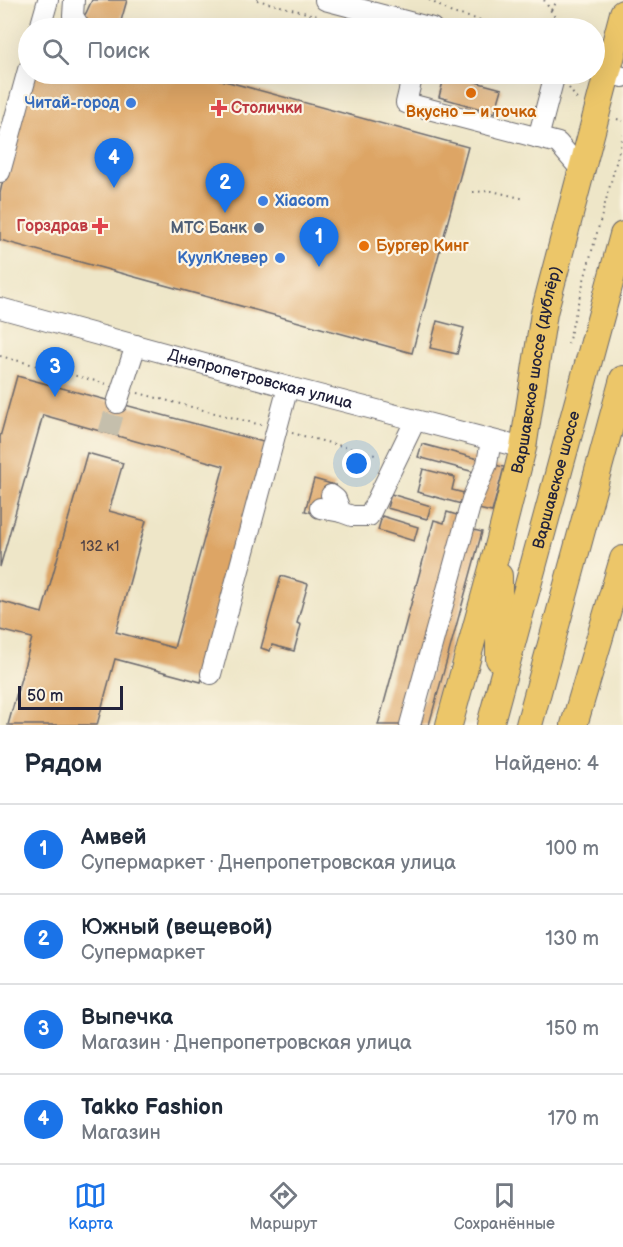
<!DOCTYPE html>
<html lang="ru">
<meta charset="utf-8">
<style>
body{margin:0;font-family:"Balsamiq Sans",sans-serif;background:#f2f2f3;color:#1f2937}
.scale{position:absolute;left:18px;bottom:15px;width:105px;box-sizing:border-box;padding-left:6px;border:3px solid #22223b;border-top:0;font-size:16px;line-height:21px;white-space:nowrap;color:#22223b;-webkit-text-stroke:4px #fcf5e5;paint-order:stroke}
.you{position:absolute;left:357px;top:464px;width:21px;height:21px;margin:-15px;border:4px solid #fff;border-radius:50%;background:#1a73e8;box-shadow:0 0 0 9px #1a73e833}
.badge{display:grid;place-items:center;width:39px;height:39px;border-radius:50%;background:#1a73e8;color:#fff;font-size:20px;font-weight:700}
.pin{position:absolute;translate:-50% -50px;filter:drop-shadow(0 2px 3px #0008)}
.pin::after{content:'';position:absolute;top:32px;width:21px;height:18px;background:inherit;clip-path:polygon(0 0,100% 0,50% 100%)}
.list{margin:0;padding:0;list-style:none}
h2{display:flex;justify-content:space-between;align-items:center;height:78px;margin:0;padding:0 24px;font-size:26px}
h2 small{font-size:20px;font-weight:400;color:#747a83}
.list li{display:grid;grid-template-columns:39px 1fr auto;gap:18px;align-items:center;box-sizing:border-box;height:90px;padding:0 24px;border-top:2px solid #e0e1e3}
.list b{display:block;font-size:22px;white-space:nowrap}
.list p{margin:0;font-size:20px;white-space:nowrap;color:#747a83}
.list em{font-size:20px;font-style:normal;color:#747a83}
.icon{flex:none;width:33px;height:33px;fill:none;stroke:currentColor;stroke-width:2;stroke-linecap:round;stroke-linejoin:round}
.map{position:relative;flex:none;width:623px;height:725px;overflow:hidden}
.search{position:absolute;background:#fff;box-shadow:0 6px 24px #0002;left:18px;right:18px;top:18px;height:66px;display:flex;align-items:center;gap:15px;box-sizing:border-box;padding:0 21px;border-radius:33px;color:#747a83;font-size:22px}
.sheet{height:438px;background:#fff}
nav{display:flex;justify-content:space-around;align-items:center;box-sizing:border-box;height:84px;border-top:2px solid #e0e1e3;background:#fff;font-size:16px;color:#747a83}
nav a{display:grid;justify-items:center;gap:3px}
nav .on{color:#1a73e8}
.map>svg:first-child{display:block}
.building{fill:#dda565}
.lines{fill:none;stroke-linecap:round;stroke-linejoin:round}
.minor-tunnel{stroke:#c5bfac;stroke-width:20;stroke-dasharray:20 10;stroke-linecap:butt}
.minor-casing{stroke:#69676c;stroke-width:22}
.major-casing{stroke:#69676c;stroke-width:28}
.path{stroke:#69676c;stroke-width:2;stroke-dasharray:1.5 4.5;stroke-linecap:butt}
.minor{stroke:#fff;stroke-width:20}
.major{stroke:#ecc669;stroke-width:26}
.food-dot{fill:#e8710a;stroke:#fcf5e5;stroke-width:2}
.shop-dot{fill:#3f7fe0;stroke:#fcf5e5;stroke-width:2}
.health-dot{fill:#e0444e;stroke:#fcf5e5;stroke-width:2}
.service-dot{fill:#5c6f8a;stroke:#fcf5e5;stroke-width:2}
.labels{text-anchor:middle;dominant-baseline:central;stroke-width:4.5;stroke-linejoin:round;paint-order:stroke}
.number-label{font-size:14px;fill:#514346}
.shop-label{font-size:16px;font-weight:bold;fill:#366cbe;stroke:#fcf5e5;text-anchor:end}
.health-label{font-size:16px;font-weight:bold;fill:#be3a42;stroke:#fcf5e5;text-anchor:start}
.food-label{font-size:16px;font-weight:bold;fill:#c56008;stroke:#fcf5e5}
.service-label{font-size:16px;font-weight:bold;fill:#4e5e75;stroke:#fcf5e5;text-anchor:end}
.street-label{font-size:16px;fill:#22223b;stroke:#fcf5e5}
</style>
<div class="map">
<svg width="623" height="725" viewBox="0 0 623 725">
<rect width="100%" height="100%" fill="#fcf5e5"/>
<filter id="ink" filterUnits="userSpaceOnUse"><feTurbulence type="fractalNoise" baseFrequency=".0167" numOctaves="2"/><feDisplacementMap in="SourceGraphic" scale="12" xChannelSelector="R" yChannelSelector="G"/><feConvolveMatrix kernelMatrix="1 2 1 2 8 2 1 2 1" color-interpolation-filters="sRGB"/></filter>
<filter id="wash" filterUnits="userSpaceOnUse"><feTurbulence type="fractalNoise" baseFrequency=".008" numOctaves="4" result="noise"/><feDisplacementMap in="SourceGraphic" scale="24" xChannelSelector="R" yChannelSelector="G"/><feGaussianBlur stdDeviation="1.35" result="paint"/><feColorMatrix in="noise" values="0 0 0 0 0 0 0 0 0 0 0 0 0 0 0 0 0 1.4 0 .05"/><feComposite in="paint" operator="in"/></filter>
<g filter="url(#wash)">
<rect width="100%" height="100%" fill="#eee6c8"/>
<g id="blocks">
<g class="building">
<path d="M92,0h35l-8,28h-48l7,-4 8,-11z"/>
<path d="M34,74h165l269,73 -56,206 -412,-113v-47l2,-9z"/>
<path d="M445,74l57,15 -7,24 -56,-16z"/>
<path d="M437,321l27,7 -7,26 -27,-6z"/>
<path d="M17,376l250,67 -66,239 -86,-23 -18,66h-89l24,-87 -32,-8v-29l42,12 45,-160 36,10 -14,48 37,10 -30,111 58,16 50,-182 -181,-51 -43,152v-130z"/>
<path d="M422,444l60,16 -4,13 -60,-16z"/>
<path d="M490,464l14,3 -12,45 -14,-3z"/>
<path d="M423,469l32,8 -3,13 16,4 -3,11 -48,-13z"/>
<path d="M314,479l21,6 -6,18 -16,10 -8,-2z"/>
<path d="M391,494l40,12 -4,13 -40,-11z"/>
<path d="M447,512l13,4 -57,209h-25l56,-205 10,3z"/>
<path d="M382,516l36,11 -4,14 -36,-11z"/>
<path d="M470,529l12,3 -53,193h-13z"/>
<path d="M281,576l27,8 -11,39 4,2 -7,26 -22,-6 -2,6 -9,-3z"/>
</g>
</g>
</g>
<g filter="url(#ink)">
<use href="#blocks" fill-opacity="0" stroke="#69676c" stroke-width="1.5"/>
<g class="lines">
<path class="minor-tunnel" d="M108,434l9,-31"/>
<defs>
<g id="minor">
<path d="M74,0l-1,16 5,8"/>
<path d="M325,0l107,28"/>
<path d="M40,28l8,-28"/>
<path d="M594,70l29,7"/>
<path d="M413,74l-7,29 152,40 24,28"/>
<path d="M538,138l17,-64"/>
<path d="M0,172l28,-102"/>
<path id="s1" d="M0,308l288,79 235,61"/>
<path d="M117,403l19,-58"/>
<path d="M331,495l5,4 5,13 11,4h17l46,-95"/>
<path d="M320,508l21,4"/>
<path d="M211,674l77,-287"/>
<path d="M410,725l62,-226 15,-35 4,-24"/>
</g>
<g id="major">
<path d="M499,659v-83"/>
<path id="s2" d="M449,725l50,-182 24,-95 21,-135 79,-300"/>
<path id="s3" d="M490,725l133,-490"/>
<path d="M529,725l94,-346"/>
<path d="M574,725l49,-166"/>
</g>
</defs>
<use href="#minor" class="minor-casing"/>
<use href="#major" class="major-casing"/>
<g class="path">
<path d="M257,0l61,16"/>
<path d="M429,0l23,13 61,15"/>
<path d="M544,0l12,19 15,9"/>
<path d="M551,10l7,-10"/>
<path d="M569,88l9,13"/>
<path d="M617,119l6,2"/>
<path d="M473,192l19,-1 33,8"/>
<path d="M568,344c16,-70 38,-139 55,-209"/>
<path d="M0,356l107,28"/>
<path d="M138,393l123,32"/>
<path d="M292,433l87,23"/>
</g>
<use href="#minor" class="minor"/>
<use href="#major" class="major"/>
</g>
</g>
<g class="food-dot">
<circle cx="471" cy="93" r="6"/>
<circle cx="364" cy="246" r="6"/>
</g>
<g class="shop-dot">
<circle cx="131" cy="103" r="6"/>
<circle cx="263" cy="201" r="6"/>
<circle cx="280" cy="258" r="6"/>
</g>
<g class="health-dot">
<path d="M216 99h6v6h6v6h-6v6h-6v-6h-6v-6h6z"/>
<path d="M97 217h6v6h6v6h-6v6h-6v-6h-6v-6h6z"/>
</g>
<circle class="service-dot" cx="259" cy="228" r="6"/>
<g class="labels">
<g class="number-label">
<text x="100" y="546">132 к1</text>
</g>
<g class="shop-label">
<text x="119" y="103">Читай-город</text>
<text x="275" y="201" text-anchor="start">Xiacom</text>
<text x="268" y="258">КуулКлевер</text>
</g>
<g class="health-label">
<text x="231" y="108">Столички</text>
<text x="88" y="226" text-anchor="end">Горздрав</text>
</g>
<g class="food-label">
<text x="471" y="112">Вкусно — и точка</text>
<text x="376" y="246" text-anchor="start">Бургер Кинг</text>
</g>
<g class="service-label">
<text x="247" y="228">МТС Банк</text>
</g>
<g class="street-label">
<text stroke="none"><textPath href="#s2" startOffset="366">Варшавское шоссе (дублёр)</textPath></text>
<text stroke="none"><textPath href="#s1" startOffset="270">Днепропетровская улица</textPath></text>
<text stroke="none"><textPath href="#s3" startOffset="254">Варшавское шоссе</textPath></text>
</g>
</g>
</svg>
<div class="scale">50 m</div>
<div class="you"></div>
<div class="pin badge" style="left:319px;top:267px">1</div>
<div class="pin badge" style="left:225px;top:213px">2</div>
<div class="pin badge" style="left:55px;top:397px">3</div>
<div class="pin badge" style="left:114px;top:188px">4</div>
<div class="search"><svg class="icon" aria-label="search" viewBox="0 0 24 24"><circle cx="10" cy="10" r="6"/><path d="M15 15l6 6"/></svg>Поиск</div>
</div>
<section class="sheet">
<h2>Рядом<small>Найдено: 4</small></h2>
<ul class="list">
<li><span class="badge">1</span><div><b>Амвей</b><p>Супермаркет · Днепропетровская улица</p></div><em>100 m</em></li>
<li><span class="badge">2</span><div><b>Южный (вещевой)</b><p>Супермаркет</p></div><em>130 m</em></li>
<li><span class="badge">3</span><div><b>Выпечка</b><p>Магазин · Днепропетровская улица</p></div><em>150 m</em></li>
<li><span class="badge">4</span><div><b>Takko Fashion</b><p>Магазин</p></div><em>170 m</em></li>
</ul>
</section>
<nav>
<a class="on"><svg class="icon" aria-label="map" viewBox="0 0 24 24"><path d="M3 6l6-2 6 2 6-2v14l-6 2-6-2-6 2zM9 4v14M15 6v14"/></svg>Карта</a>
<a><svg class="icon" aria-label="directions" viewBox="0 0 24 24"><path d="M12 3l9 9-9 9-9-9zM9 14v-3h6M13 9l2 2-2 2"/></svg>Маршрут</a>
<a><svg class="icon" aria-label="saved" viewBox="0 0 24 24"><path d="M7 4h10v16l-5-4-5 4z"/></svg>Сохранённые</a>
</nav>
